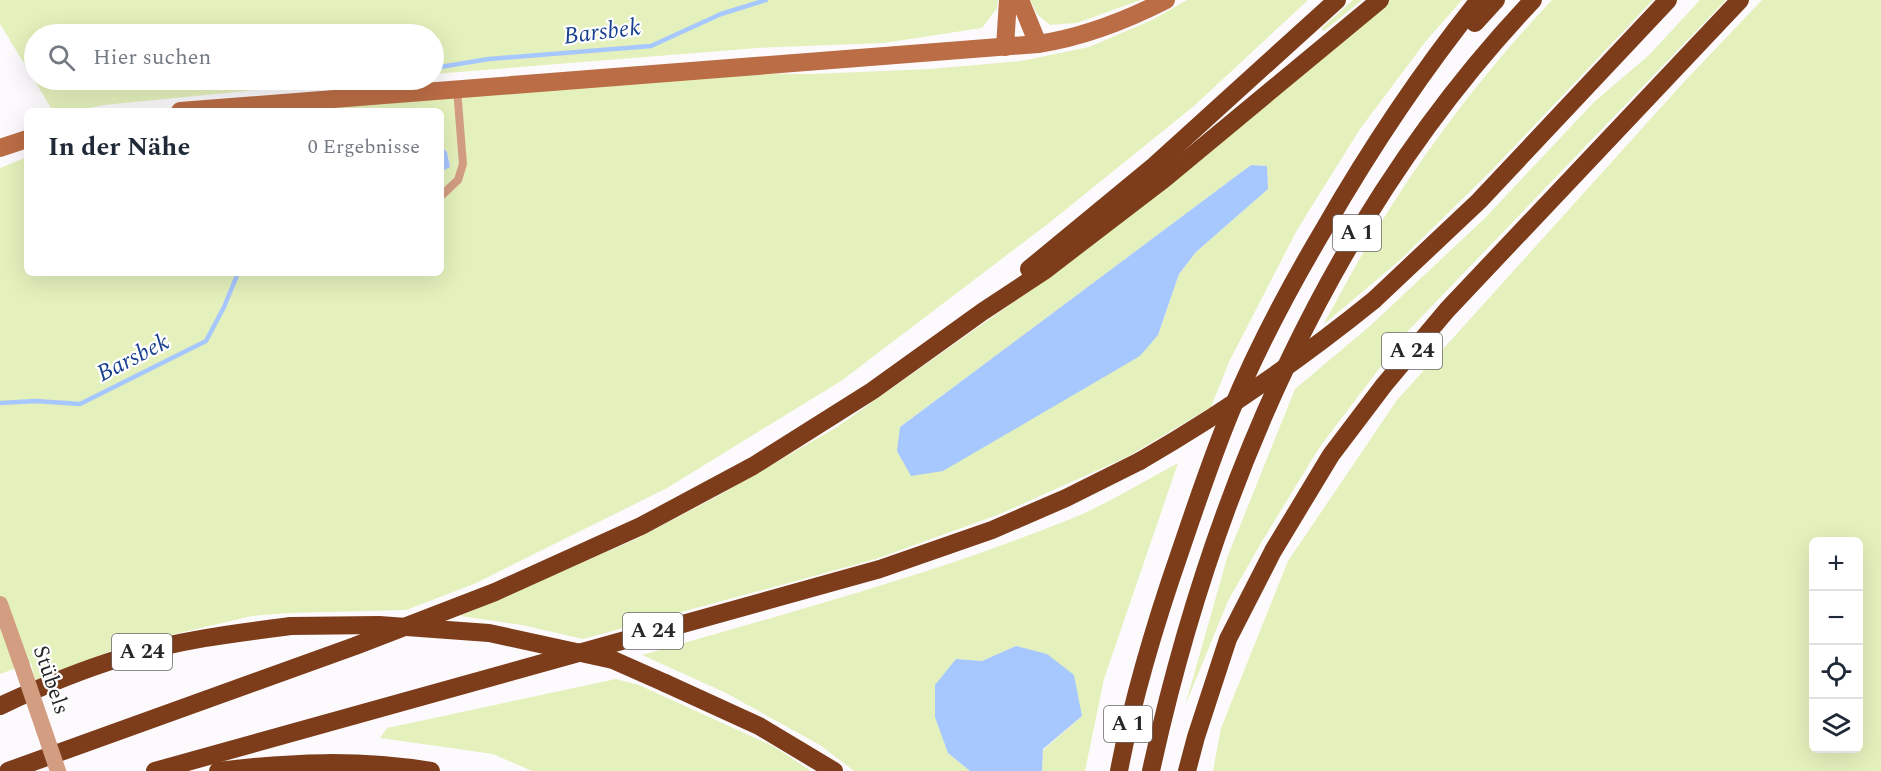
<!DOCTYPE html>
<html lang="de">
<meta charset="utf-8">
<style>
body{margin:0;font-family:Spectral,serif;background:#f6f6f7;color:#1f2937}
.controls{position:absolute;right:18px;bottom:18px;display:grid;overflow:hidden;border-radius:9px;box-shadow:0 6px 24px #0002}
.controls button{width:54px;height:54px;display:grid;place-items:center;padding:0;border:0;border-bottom:2px solid #e0e1e3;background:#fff;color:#1f2937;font:30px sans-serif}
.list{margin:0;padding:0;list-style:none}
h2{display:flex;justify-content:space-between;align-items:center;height:78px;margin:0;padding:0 24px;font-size:26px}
h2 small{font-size:20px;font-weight:400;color:#747a83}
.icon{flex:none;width:33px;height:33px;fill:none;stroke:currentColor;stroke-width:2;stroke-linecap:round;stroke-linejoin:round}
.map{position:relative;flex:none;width:1881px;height:771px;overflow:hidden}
.search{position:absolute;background:#fff;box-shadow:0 6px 24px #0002;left:24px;top:24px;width:420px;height:66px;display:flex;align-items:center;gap:15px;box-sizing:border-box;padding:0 21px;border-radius:33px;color:#747a83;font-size:22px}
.panel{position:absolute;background:#fff;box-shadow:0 6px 24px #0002;left:24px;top:108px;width:420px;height:168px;border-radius:9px}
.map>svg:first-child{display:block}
.green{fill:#e4f1bc;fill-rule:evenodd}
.water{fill:#a7c7ff}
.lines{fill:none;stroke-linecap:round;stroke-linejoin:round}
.stream{stroke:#a7c7ff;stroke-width:4.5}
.lane{stroke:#d39d82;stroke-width:8}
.street{stroke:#d39d82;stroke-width:16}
.secondary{stroke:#bb6d45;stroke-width:18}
.highway{stroke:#7d3d1a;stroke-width:18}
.street-bridge{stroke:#d39d82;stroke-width:16}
.highway-bridge{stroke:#7d3d1a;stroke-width:18}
.labels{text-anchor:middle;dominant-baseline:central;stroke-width:4.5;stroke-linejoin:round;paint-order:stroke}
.shield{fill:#fff;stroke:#686768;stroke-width:1.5}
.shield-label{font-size:21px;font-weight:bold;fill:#272628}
.street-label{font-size:22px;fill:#272628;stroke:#fff}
.water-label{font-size:24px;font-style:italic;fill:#18408f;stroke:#fff}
</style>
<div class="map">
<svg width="1881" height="771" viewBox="0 0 1881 771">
<rect width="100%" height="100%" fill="#fdfafe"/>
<g class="green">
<path d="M0,0h998l-1,8 -15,20 -98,15 -126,5 -324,26v-40h-400v46h323l-253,25 -29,6h-22l-53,-87z"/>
<path d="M1030,0h111l-64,23 -27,2 -13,-11z"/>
<path d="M1187,0h121l-114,106 -145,117 -208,158 -174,107 -193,96 -68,26 -116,3 -38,3 -128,30 -89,34 -4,-17 -31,11v-506l27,-11v116h414v-101l9,-6 -3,-14 -6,-6v-35h-139l187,-19 224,-19 98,1 119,-5 91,-8 68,-14 63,-27z"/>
<path d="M1353,0h9l-38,31 -3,-2z"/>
<path d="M1389,0h73l-36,41 -66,88 -63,101 -68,132 -18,45 -84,50 -127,57 -124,45 -293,80 -61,-14 -62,-9 174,-76 82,-43 121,-70 178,-126zM1251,165l16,1 1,23 -72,63 -17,22 -21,61 -258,92z"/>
<path d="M1552,0h101l-161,170 -93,91 -76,64c18,-32 35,-65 54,-96 50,-82 109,-159 175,-229z"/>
<path d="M1700,0h26l-319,332 -88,116 -58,95 -33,58 -43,105 42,-148 68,-169 75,-63 115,-108 109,-116 55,-47z"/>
<path d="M1762,0h119v771h-668l8,-43 67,-167 109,-161 286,-317zM1814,542h44v206h-44z"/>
<path d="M1178,463l-74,216 -19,92h-43l1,-21 39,-34 -66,-70 -34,15 -26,-2 -8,94 22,18h-116l-34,-26 -94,-52 -84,-38c145,-42 291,-80 431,-137 36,-15 71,-37 105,-55z"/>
<path d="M616,679l23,6 134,61 38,25h-279l-39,-17 -113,-16 7,-10z"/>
</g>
<g class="water">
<path d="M441,146l6,6 3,15 -9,5z"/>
<path d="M1251,165l16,1 1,23 -72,63 -17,22 -21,61 -18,21 -197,115 -32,5 -14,-25 3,-24z"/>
<path d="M1016,646l31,8 27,21 8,41 -39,33 -1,22h-72l-22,-18 -13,-36v-32l21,-26 26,2z"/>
</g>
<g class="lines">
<g class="stream">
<path d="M434,68l55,-9 162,-13 70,-32 45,-14"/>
<path d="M0,403l36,-2 44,3 126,-63 18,-34 14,-34"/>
</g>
<path class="lane" d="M441,196l17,-16 5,-16 -6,-75"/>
<path class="street" d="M0,604l21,59"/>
<g class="secondary">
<path d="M1020,0l18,44"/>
<path d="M1005,47l3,-47"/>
<path d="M180,111l858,-67c46,-7 87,-23 128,-44"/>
<path d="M0,148l27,-9"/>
</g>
<g class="highway">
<path d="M1475,23l21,-23"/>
<path d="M1029,269l125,-103 183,-166"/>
<path d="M1374,300l105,-99 189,-201"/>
<path d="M665,683l94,43 75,45"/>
<path d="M0,706c40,-19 81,-36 124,-49 54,-17 112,-24 167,-31"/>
<path d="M8,771l347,-125 140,-54 146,-66 112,-60 119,-75 110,-79 62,-41 120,-92 216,-179"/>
<path d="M155,771l725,-202 112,-39 74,-32 74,-37"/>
<path d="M218,771c73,-9 140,-12 213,0"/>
<path d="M1119,771c14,-74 36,-147 61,-219 16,-47 32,-95 51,-141 26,-63 58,-123 93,-182 46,-80 97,-157 155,-229"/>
<path d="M1151,771c62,-284 181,-559 382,-771"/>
<path d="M1187,771l9,-34 32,-98 45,-88 58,-96 53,-70 63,-75 293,-310"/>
</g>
<path class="street-bridge" d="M21,663l37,108"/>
<g class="highway-bridge">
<path d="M1140,461c83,-48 160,-101 234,-161"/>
<path d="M291,626l88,-1 110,8 124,27 52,23"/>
</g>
</g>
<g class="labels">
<g class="shield">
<rect x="1333" y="215" width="48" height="36" rx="4.5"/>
<rect x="1382" y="333" width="60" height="36" rx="4.5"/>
<rect x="623" y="613" width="60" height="36" rx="4.5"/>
<rect x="112" y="634" width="60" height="36" rx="4.5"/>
<rect x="1104" y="706" width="48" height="36" rx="4.5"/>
</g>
<g class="shield-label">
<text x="1357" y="233">A 1</text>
<text x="1412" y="351">A 24</text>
<text x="653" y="631">A 24</text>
<text x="142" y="652">A 24</text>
<text x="1128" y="724">A 1</text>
</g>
<g class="street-label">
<text transform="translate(51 680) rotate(71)">Stübels</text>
</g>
<g class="water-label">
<text transform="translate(602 32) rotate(-7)">Barsbek</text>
<text transform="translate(133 358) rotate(-27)">Barsbek</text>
</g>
</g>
</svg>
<div class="controls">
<button>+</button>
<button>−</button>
<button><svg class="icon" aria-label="locate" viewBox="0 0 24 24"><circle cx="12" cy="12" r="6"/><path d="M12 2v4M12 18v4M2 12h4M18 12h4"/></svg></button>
<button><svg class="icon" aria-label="layers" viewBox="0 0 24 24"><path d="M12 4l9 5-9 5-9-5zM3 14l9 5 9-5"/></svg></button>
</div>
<div class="search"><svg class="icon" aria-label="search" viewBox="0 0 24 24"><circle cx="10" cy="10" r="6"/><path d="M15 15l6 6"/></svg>Hier suchen</div>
<section class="panel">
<h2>In der Nähe<small>0 Ergebnisse</small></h2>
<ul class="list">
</ul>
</section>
</div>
